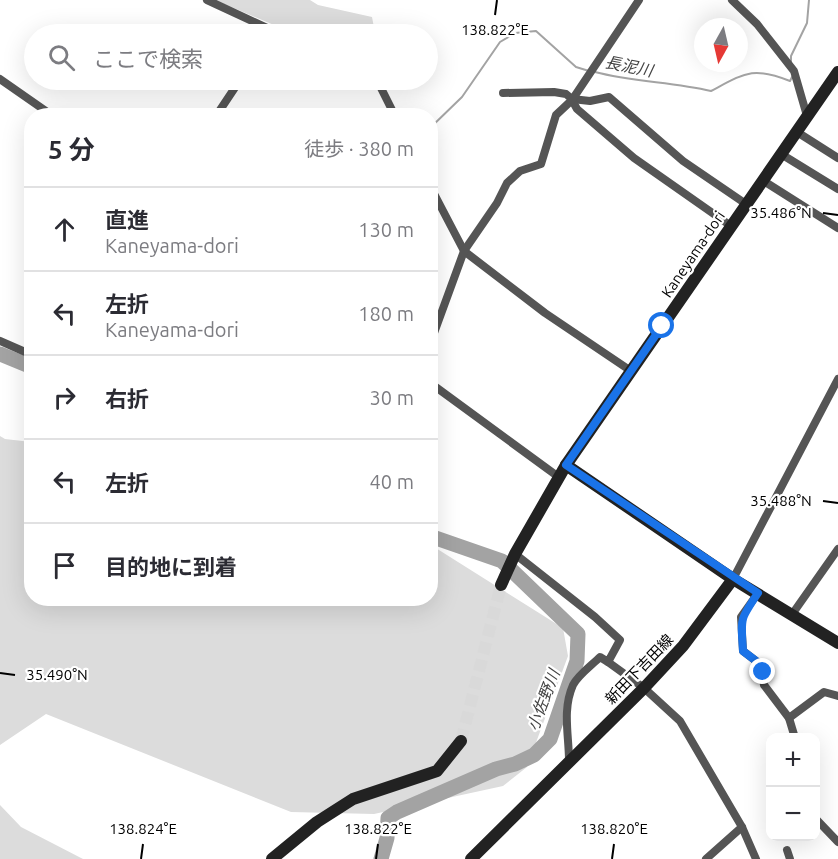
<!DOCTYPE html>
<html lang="ja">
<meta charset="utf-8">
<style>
body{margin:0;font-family:Ubuntu,"Noto Sans JP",sans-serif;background:#f2f2f3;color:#2b2b33}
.controls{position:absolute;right:18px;bottom:18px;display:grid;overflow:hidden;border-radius:12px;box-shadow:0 6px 24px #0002}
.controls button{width:54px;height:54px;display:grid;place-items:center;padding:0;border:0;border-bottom:2px solid #e1e1e2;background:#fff;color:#2b2b33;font:30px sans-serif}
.compass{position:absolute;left:694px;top:18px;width:54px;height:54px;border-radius:50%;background:#fff;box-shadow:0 6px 24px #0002;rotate:188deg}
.stop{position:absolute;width:18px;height:18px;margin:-14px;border:4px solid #1a73e8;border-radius:50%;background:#fff}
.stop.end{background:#1a73e8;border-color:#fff;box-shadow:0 2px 6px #0008}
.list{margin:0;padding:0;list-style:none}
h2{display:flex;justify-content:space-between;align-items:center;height:78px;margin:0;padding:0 24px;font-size:26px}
h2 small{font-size:20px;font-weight:400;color:#7c7c81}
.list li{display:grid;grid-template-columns:39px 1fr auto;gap:18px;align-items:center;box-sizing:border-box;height:84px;padding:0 24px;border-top:2px solid #e1e1e2}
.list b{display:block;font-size:22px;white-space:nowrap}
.list p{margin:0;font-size:20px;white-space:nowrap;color:#7c7c81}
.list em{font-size:20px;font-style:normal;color:#7c7c81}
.icon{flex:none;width:33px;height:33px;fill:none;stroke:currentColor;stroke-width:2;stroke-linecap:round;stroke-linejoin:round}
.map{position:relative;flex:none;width:838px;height:859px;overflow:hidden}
.search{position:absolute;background:#fff;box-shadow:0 6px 24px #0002;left:24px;top:24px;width:414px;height:66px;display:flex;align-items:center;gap:15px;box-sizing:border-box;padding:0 21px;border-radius:33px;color:#7c7c81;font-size:22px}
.panel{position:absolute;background:#fff;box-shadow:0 6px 24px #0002;left:24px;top:108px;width:414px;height:498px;border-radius:24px}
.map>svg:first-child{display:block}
.green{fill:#dcdcdc}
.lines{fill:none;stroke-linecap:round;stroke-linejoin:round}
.stream{stroke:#a3a3a3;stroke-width:2}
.river{stroke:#a3a3a3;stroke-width:15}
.secondary-tunnel{stroke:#d9d9d9;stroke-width:12;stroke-dasharray:12 6;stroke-linecap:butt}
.street{stroke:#555;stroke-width:8}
.secondary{stroke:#222;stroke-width:12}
.route{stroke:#1a73e8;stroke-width:8}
.ticks{fill:none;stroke:#000;stroke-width:2}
.labels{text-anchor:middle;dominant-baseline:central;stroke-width:4.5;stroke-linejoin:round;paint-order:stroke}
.street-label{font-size:15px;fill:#000;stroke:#fff}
.water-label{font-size:16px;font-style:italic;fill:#444;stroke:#fff}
.ticks-label{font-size:15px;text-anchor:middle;fill:#000;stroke:#fff;stroke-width:4.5;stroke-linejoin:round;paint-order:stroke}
</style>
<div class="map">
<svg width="838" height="859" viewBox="0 0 838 859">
<rect width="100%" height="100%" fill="#fff"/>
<g class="green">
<path d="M215,0h95l8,5 54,12 3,16 -80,1z"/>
<path d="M0,436l5,3 26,3 1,156h398l1,-53 132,83 5,28 -41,111 -24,19 -129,28 -83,-2 -245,-98 -46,31z"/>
<path d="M0,805l21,22 62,32h-83z"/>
</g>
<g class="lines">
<g class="stream">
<path d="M791,62v-6l16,-33 2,-23"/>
<path d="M595,72c38,10 77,10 116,19 34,-18 42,-25 79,-10l2,-4"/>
<path d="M430,128l32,-31 38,-55 15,-9 21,-2 40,36 13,4"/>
</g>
<g class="river">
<path d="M0,354l32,13"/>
<path d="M381,859l6,-21 1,-20 9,-6 99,-43 19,-5 19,-9 16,-16 27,-78 1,-27 -76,-73 -72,-25"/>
</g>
<path class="secondary-tunnel" d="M461,741l40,-156"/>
<g class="street">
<path d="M207,0l73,34"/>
<path d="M732,0l25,24 37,47 13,45"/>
<path d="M0,79l53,37"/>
<path d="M377,80l18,36"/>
<path d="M503,93l51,-1 12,2 6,5 18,2 19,-4 74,64 63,43"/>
<path d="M572,100l5,9 57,49 97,68"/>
<path d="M216,116l24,-36"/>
<path d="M797,132l41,26"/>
<path d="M781,154l57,35"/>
<path d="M762,180l76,48"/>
<path d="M430,186l34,65 81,62 86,58"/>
<path d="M0,341l32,14"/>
<path d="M430,344l34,-93 33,-48 10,-20 13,-12 21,-7 15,-49 16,-15 67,-100"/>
<path d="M430,377l3,8 127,93"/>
<path d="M515,554l80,63 25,23 -12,22 -8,-5c-8,8 -22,18 -27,28 -11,25 -4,50 -4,76"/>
<path d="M733,579l105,-200"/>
<path d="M758,593l-17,24 2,34 17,13 4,21 25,33 6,20"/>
<path d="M793,613l45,-64"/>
<path d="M608,662l36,26 36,33 62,106 14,32"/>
<path d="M789,718l35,-26 14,4"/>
<path d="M816,819l22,23"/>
<path d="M787,850l3,9"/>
<path d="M706,859l36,-32"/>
</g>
<g class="secondary">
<path d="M566,465l167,114 105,64"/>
<path d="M501,585l14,-31 51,-89 272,-393"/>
<path d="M272,859l45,-37 36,-23 84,-28 24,-30"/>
<path d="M471,859l173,-171 39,-42 50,-67"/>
</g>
</g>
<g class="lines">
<path class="route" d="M662,326l-96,139 192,128c-19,28 -17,25 -15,58l17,13 3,8"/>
</g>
<path class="ticks" d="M495,15l2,-15M823,213l15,2M823,501l15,2M0,673l15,2M141,859l2,-15M376,859l2,-15M612,859l2,-15"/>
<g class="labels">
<g class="street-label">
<text transform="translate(693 254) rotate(-56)">Kaneyama-dori</text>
<text transform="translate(639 669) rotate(-46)">新田下吉田線</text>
</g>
<g class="water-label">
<text transform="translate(629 66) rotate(11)">長泥川</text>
<text transform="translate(543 700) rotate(-69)">小佐野川</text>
</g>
</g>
<g class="ticks-label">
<text x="495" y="35">138.822°E</text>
<text x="781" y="218">35.486°N</text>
<text x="781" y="506">35.488°N</text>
<text x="57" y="680">35.490°N</text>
<text x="143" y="834">138.824°E</text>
<text x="378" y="834">138.822°E</text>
<text x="614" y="834">138.820°E</text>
</g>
</svg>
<div class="controls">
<button>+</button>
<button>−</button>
</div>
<svg class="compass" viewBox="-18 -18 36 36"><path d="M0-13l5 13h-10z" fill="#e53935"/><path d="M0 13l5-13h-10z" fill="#7c7c81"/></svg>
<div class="stop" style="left:662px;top:326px"></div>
<div class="stop end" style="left:763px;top:672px"></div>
<div class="search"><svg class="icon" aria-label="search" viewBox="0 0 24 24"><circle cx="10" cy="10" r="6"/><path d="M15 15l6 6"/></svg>ここで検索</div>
<section class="panel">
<h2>5 分<small>徒歩 · 380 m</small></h2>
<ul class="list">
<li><svg class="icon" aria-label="ahead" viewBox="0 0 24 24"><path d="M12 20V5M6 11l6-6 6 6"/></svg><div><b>直進</b><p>Kaneyama-dori</p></div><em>130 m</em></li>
<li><svg class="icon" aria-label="left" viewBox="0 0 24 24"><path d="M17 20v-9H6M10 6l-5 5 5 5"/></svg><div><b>左折</b><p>Kaneyama-dori</p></div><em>180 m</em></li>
<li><svg class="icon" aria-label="right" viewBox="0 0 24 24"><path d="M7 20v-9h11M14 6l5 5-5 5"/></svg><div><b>右折</b></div><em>30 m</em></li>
<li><svg class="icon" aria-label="left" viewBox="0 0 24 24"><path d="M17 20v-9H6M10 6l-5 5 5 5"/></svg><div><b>左折</b></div><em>40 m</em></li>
<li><svg class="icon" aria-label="arrive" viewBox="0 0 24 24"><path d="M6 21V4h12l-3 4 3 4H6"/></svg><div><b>目的地に到着</b></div></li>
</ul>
</section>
</div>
